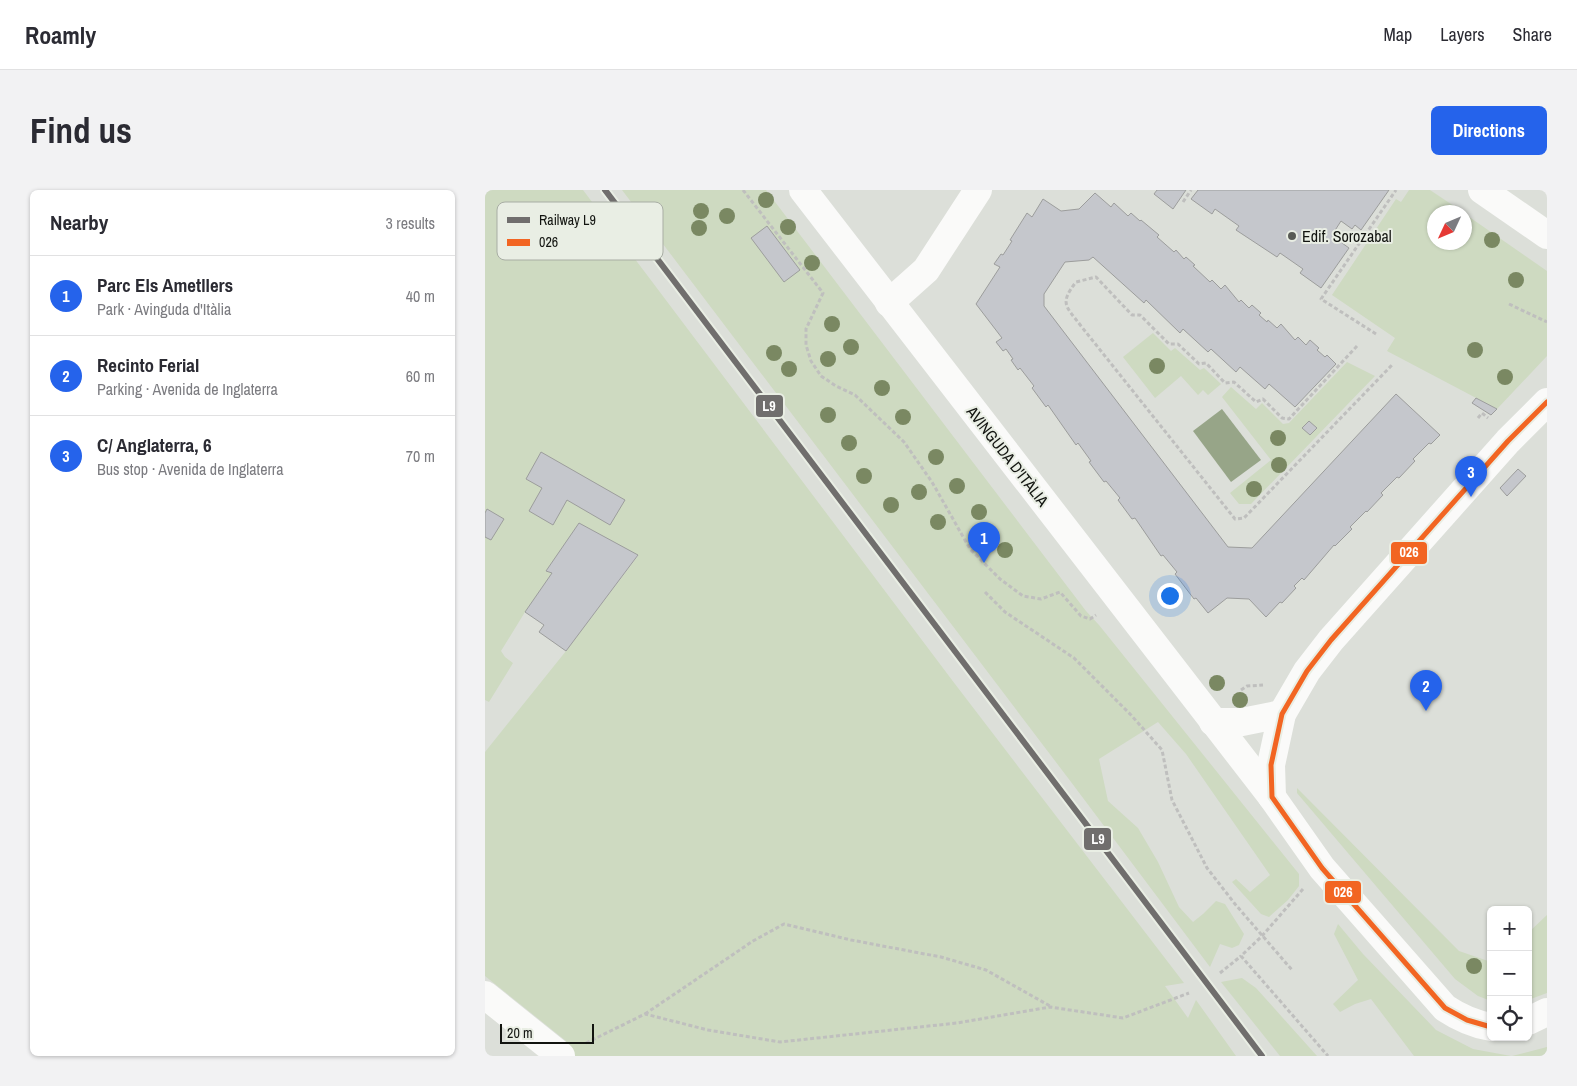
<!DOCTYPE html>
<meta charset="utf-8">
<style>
body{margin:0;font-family:"Archivo Narrow",sans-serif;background:#f2f2f3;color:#2b2b33}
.controls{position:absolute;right:15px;bottom:15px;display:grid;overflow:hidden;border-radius:8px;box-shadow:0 1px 4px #0004}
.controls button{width:45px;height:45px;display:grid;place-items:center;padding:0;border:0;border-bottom:1px solid #e1e1e2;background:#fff;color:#2b2b33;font:25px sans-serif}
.compass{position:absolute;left:942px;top:15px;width:45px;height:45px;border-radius:50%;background:#fff;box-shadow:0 1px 4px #0004;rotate:226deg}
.scale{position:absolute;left:15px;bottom:12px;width:94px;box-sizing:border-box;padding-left:5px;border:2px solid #121410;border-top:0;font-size:14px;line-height:18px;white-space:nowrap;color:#121410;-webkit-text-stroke:4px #e9eee4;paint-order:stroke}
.you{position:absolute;left:684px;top:405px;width:18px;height:18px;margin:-12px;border:4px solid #fff;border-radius:50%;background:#1a73e8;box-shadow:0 0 0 8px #1a73e833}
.badge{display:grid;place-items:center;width:32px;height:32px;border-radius:50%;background:#2563eb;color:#fff;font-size:16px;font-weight:700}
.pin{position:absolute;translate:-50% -41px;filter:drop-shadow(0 1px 2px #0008)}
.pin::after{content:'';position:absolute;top:26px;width:18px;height:15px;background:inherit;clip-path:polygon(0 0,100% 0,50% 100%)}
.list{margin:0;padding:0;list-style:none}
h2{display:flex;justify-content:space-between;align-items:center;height:65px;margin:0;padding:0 20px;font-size:21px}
h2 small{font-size:16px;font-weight:400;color:#7c7c81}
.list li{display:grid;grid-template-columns:32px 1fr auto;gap:15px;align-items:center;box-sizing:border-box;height:80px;padding:0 20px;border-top:1px solid #e1e1e2}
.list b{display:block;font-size:19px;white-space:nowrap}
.list p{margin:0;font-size:16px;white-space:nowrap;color:#7c7c81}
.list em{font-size:16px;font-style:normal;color:#7c7c81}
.icon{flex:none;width:28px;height:28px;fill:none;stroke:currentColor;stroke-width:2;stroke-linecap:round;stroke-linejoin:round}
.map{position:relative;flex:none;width:1062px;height:866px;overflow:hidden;border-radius:8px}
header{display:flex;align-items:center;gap:30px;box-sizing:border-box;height:70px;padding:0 25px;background:#fff;border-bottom:1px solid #e1e1e2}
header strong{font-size:24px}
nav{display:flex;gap:28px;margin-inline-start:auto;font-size:18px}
.intro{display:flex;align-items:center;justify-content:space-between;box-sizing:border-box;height:120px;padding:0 30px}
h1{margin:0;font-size:35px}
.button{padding:12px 22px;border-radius:8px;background:#2563eb;color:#fff;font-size:18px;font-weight:700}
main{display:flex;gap:30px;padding:0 30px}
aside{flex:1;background:#fff;border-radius:8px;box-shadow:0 1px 4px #0004}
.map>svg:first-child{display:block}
.green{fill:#cedac1}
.water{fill:#97a588}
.building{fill:#c5c7cc;stroke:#9c9d9c}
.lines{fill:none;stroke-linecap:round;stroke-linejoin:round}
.path{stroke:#bfbfbe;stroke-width:3;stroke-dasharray:4 2.5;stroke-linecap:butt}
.minor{stroke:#fafaf9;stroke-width:28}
.bus-1-casing{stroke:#e9eee4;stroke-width:9}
.bus-1{stroke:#f26522;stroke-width:5}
.rail-1-casing{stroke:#e9eee4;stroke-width:10}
.rail-1{stroke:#706e6d;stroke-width:6}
.tree{fill:#7a8862}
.poi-dot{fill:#595b56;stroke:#e9eee4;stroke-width:2}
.labels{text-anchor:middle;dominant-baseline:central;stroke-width:4;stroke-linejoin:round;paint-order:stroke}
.poi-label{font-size:16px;fill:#121410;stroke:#e9eee4;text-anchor:start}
.street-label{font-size:16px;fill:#121410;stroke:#e9eee4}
.key{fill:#e9eee4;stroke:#a8ada4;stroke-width:1}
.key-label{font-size:14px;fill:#121410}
.line-badge{stroke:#e9eee4;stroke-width:2}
.badge-label{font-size:14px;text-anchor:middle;font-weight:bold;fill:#fff}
</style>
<header>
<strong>Roamly</strong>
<nav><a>Map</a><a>Layers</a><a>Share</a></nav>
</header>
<div class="intro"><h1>Find us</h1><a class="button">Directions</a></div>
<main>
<aside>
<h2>Nearby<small>3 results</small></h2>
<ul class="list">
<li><span class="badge">1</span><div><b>Parc Els Ametllers</b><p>Park · Avinguda d'Itàlia</p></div><em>40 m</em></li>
<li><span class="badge">2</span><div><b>Recinto Ferial</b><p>Parking · Avenida de Inglaterra</p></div><em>60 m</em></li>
<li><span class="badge">3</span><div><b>C/ Anglaterra, 6</b><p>Bus stop · Avenida de Inglaterra</p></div><em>70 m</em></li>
</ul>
</aside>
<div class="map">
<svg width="1062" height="866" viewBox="0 0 1062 866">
<rect width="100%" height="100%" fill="#dcdfd9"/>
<g class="green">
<path d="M0,0h98l372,494 229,299 -19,3 23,32 8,-18 40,56h-664l-6,-15 -81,-65v-224l81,-101 72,-95 -59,-33 -33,48 6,2 -27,39 -24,39 4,6 8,6 -24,39 -4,-2z"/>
<path d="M137,0h144l320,421 13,14 200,249v12l-11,14 -19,17 -8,-3 -29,-32 4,-3 14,13 20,-17 -84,-121 -28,-32 -59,37 9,42 30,27 20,34 21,45 14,15 10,-8 13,-13 9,3 19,30 -5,11 -7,3 -12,-4 -10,23 -142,-189z"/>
<path d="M924,0h21l33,22h-29v30h30l1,-28 82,57v85l-50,53 -110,-58 8,-13 -63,-43 64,-96 5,3z"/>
<path d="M668,143l18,18 4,-3 25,22 4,-2 17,16 -13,11 -5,-5 -5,5 -17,-19 -26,22 -32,-41z"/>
<path d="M862,172l28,14 -124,128h-12l-9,-11 41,-33 -49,-63 9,-10 25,22 6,-6 21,21 6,-1z"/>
<path d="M812,598l162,163 32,11v39l-13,-5 -23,-17 -158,-186z"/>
<path d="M1062,725v78l-19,7v-67z"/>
<path d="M853,734l25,30 73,76 37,19 38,7h-97l-43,-57 -16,5 -15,8 -7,-8 25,-24 -24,-46z"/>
<path d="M757,788l14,10 61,68h-37l-59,-74z"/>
<path d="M1062,857v9h-35z"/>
</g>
<path class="water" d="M737,219l39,51 -30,22 -38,-51z"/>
<g class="building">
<path d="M672,0h29l-13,19 -19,-15z"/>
<path d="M713,0h191l-28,40 -6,-5 -3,4 -11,-8 -7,11 11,8 -3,3 7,5 -28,40 -21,-15 3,-4 -23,-16 -3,4 -41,-27 3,-4 -24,-17 -3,5 -21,-15z"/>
<path d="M610,3l16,14 3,-4 14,13 3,-3 9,8 1,-1 18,15 -2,2 17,15 2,-2 8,9 2,-2 9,8 -2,1 17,16 2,-2 9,9 4,-4 14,17 2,-2 8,8 3,-3 9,8 -2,2 8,7 1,-2 9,8 4,-4 14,16 3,-3 8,8 4,-5 9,8 -2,2 8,7 2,-2 9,9 -41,43 -26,-23 -4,5 -25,-22 -4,5 -25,-23 -3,3 -25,-23 -3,4 -34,-33 -2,3 -51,-46 -4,3 -24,2 -21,32v12l184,241 24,1 144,-154 44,41 -9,9 -2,-1 -16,16 2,2 -16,17 -2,-1 -16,16 2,2 -16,17 -1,-1 -16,16 2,2 -17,17 -1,-1 -30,35 -2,-2 -8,8 2,2 -14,15 -2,-1 -14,15 -17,-18 -22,-1 -19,15 -12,-15 -2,1 -19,-25 2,-2 -14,-17 -2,1 -26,-38 -3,1 -14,-19 2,-2 -14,-17 -2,1 -15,-20 2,-1 -13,-18 -2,2 -28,-40 -2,2 -14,-19 2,-2 -14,-18 -2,2 -7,-10 2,-1 -7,-10 -3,2 -7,-9 6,-4 -26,-34 24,-37 -6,-3 7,-10 2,1 9,-14 -2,-1 17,-27 5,4 11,-18 18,12 18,-2z"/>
<path d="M282,36l33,44 -16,12 -33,-44z"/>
<path d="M991,208l21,11 -6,6 -19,-12z"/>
<path d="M824,231l8,7 -7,7 -8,-7z"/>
<path d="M56,262l84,48 -15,25 -43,-25 -14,25 -24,-14 13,-23 -16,-9z"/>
<path d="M1033,279l8,7 -19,20 -7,-8z"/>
<path d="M2,319l17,10 -13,21 -6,-3v-24z"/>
<path d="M94,333l59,32 -72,96 -27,-19 5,-7 -19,-13 27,-39 -6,-2z"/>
</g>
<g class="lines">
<g class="path">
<path d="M258,0l80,103 -17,36v16l5,16 10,15 15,10 19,9 49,47 28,40 38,67 30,30 23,17 18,3 19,-7 21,24 9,3 6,-4"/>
<path d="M698,12l8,-12"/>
<path d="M1024,114l38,18"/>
<path d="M891,144l-55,-35 75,-109"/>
<path d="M872,156l-68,73 -7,-1 -19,-19 -7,3 -22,-20 -9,1 -19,-20 -7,1 -21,-20h-9l-29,-29h-8l-36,-38 -20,5c-17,22 -10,24 5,44l154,193 9,-1 148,-153"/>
<path d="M993,228l4,-5 6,5"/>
<path d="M500,402l20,20 69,46 57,57 31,35 10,50 35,68 28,36 57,66"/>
<path d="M756,500l6,-4 16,-1"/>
<path d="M818,699l-41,47 -21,20 87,100"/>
<path d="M735,783l21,-17"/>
<path d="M160,824l108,-73 31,-17 67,16 90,17 45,13 64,36"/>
<path d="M101,853l59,-29 63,16 72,12 177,-19 93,-16 73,11 66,-25"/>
</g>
<g class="minor">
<path d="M318,0l469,607 50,71 123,140c15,10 28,16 46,19"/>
<path d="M997,0l65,45"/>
<path d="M404,113l37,-33 52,-80"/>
<path d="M728,532h29l40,-8"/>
<path d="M787,607l-1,-32 11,-51 25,-43 24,-31 153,-172 24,-27 39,-39"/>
<path d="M0,805l76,61"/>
<path d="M1043,831l19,-9"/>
</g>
<defs>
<path id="bus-1" d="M1006,837l-24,-7 -22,-12 -123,-140 -50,-71 -1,-32 11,-51 25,-43 24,-31 177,-199 39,-39"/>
</defs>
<use href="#bus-1" class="bus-1-casing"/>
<use href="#bus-1" class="bus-1"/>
<defs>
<path id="rail-1" d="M120,0l657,866"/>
</defs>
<use href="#rail-1" class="rail-1-casing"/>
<use href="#rail-1" class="rail-1"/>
</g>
<g class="tree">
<circle cx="281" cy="10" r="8"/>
<circle cx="216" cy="21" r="8"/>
<circle cx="242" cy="26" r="8"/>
<circle cx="303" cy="37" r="8"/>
<circle cx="214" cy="38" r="8"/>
<circle cx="1007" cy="50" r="8"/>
<circle cx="327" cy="73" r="8"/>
<circle cx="1031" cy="90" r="8"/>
<circle cx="347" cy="134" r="8"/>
<circle cx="366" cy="157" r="8"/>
<circle cx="990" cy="160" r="8"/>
<circle cx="289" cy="163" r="8"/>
<circle cx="343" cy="169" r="8"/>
<circle cx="672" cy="176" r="8"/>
<circle cx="304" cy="179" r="8"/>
<circle cx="1020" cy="187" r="8"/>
<circle cx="397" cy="198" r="8"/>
<circle cx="343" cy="225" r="8"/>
<circle cx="418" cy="227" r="8"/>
<circle cx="793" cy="248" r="8"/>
<circle cx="364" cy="253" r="8"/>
<circle cx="451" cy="267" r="8"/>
<circle cx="794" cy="275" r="8"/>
<circle cx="379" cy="286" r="8"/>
<circle cx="472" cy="296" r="8"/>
<circle cx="769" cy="299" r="8"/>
<circle cx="434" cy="302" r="8"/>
<circle cx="406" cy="315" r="8"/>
<circle cx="494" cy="322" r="8"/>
<circle cx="453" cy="332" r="8"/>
<circle cx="496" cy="347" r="8"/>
<circle cx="520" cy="360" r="8"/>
<circle cx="732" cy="493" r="8"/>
<circle cx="755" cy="510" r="8"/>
<circle cx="989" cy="776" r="8"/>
</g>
<circle class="poi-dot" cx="807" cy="46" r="5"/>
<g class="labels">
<g class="poi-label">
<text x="817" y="46">Edif. Sorozabal</text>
</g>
<g class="street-label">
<text transform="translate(523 266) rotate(52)">AVINGUDA D'ITÀLIA</text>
</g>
</g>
<rect x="12" y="12" width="166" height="58" rx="8" class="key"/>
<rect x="22" y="27" width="23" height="6" fill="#706e6d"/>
<rect x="22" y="49" width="23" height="7" fill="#f26522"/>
<g class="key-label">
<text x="54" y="35">Railway L9</text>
<text x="54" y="57">026</text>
</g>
<g class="line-badge">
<rect x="270" y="204" width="29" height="24" rx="5" fill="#706e6d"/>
<rect x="905" y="351" width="38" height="24" rx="5" fill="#f26522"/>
<rect x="598" y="637" width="29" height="24" rx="5" fill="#706e6d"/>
<rect x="839" y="690" width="38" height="24" rx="5" fill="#f26522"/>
</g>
<g class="badge-label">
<text x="284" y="221">L9</text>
<text x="924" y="367">026</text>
<text x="613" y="654">L9</text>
<text x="858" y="707">026</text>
</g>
</svg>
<div class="controls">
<button>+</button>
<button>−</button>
<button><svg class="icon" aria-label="locate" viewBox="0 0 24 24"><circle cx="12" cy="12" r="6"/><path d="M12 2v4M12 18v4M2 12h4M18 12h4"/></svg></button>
</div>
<svg class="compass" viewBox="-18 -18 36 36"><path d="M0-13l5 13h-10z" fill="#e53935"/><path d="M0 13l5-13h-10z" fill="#7c7c81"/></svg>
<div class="scale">20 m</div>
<div class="you"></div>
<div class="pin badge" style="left:499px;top:373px">1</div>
<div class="pin badge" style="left:941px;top:521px">2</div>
<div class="pin badge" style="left:986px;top:307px">3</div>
</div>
</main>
